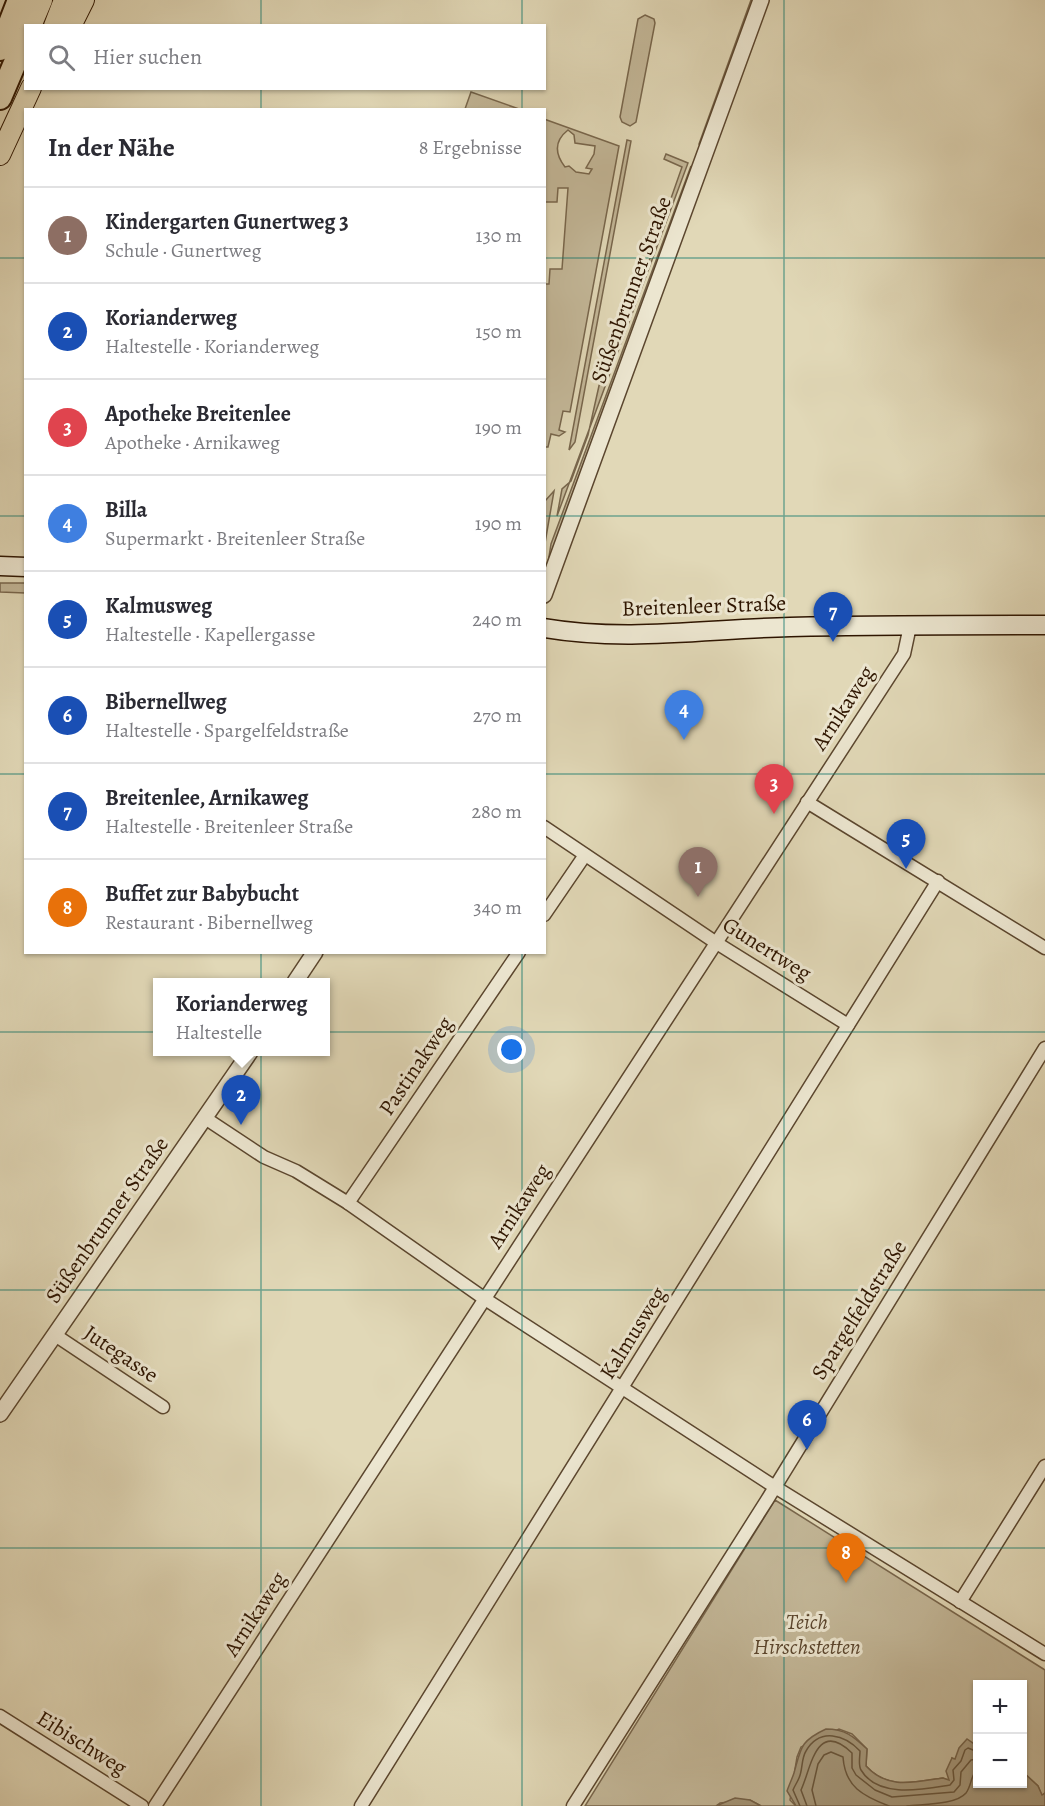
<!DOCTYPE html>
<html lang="de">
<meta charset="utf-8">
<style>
body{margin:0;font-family:Alegreya,serif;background:#f7f7f7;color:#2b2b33}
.controls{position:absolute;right:18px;bottom:18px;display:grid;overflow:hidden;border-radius:0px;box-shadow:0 2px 4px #0004}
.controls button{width:54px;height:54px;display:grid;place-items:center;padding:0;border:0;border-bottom:2px solid #e1e1e2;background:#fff;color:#2b2b33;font:30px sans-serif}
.you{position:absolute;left:512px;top:1050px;width:21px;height:21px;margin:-15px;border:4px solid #fff;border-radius:50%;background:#1a73e8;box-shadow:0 0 0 9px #1a73e833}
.badge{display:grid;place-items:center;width:39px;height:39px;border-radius:50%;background:#0f766e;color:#fff;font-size:20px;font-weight:700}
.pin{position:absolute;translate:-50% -50px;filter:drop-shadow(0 2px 3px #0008)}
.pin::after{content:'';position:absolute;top:32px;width:21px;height:18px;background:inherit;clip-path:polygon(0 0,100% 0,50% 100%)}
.popup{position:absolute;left:153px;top:978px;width:177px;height:78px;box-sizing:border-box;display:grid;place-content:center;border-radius:0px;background:#fff;filter:drop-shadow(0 2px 4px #0005);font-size:20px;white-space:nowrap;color:#7c7c81}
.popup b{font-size:22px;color:#2b2b33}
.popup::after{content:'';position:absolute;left:50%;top:100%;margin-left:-12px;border:12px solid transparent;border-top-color:#fff}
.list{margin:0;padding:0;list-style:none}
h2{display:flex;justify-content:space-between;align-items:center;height:78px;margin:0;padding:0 24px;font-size:26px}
h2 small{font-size:20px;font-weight:400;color:#7c7c81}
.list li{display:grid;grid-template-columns:39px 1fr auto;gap:18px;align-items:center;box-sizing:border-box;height:96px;padding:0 24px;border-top:2px solid #e1e1e2}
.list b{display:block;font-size:22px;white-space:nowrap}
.list p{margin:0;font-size:20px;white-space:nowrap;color:#7c7c81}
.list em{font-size:20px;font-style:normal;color:#7c7c81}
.icon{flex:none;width:33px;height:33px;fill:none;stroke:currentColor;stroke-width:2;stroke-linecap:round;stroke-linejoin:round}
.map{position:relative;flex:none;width:1045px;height:1806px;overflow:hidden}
.search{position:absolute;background:#fff;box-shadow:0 2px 4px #0004;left:24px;top:24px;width:522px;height:66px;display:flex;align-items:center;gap:15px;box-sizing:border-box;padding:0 21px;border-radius:0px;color:#7c7c81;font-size:22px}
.panel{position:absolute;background:#fff;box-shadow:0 2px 4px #0004;left:24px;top:108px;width:522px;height:846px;border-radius:0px}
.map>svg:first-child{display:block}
.green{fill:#c3b798;stroke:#78664c;stroke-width:1.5;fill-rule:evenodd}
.water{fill:#a49679;stroke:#756249;stroke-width:1.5}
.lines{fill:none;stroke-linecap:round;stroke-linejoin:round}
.shore{stroke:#69563c;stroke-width:1.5}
.minor-casing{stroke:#5b462e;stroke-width:15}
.tertiary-casing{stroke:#5b462e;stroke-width:18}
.secondary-casing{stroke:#2e1500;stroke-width:21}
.primary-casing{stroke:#2e1500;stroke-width:22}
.motorway-casing{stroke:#2e1500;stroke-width:26}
.minor{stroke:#ece6d0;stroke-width:12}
.tertiary{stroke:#ece6d0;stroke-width:15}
.secondary{stroke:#ece6d0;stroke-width:18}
.primary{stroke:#e1d8b7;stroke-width:20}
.motorway{stroke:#e1d8b7;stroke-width:22}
.grid{fill:none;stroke:#0f766e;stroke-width:1.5;stroke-opacity:0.55}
.labels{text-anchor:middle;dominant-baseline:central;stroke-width:6;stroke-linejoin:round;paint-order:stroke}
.street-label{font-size:22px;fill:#2e1500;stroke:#ece6d0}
.park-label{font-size:22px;font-style:italic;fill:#5b462e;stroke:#ece6d0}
</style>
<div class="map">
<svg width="1045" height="1806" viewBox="0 0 1045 1806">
<rect width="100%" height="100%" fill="#e1d8b7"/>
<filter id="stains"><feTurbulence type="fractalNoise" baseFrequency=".00333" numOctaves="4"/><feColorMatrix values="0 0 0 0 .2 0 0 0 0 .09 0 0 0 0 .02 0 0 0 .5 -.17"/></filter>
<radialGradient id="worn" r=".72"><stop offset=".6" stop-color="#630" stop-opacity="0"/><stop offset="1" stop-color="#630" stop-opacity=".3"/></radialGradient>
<g class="green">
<path d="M751,0h6l-55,145 -3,-1z"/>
<path d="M645,15l9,4 1,4 -19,99 -6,4 -8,-4 -2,-5 18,-98z"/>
<path d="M471,92l48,17h-54z"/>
<path d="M544,119l75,27 -49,266 -7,-1 -4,19 6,2 -6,4 -8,-2 -3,13h-4l1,-163h4l1,-15h12l6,-81h-10l-1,14h-12zM568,130l6,5 1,8 20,3 -1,8 -8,14 6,1 -3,5 -13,-2 -7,-6 -4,1c-10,-13 -11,-26 3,-37z"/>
<path d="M627,140l4,1 -56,301 -6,8z"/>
<path d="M666,154l22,9 -131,353 5,-27 9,-8 17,-46 17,-76 9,2 68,-194 -18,-8z"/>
<path d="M691,166l1,7 -147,409 6,-38z"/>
<path d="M554,491l-9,52v-42z"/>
<path d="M0,583h25v10l-25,-1z"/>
<path d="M775,1500l270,170v123l-3,3 -4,-10 -15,-14 -1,-88h-44l-1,62 -19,8 -3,6 -3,-2 -3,23 -6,-3c-29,4 -55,12 -77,-12l1,-17 -15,-15 -13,-5 -38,18 -4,10 -7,43 6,6h-35l-11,-6 -30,3 -4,3h-131z"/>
</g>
<g class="water">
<path d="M826,1729c19,0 27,7 41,20l-1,17c22,24 48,16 77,12l6,2 -3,-9 6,-13 3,1 4,-11 8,-9 10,7 1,38h44l1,-12 15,14 4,9 3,-2v13h-249l-9,-15c2,-6 5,-12 7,-18 7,-25 6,-32 32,-44z"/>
<path d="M735,1798l15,2 11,6h-45z"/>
</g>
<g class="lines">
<g class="shore">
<path d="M800,1806l-7,-16c2,-5 4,-7 6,-12 4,-9 2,-19 7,-27 14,-24 39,-16 54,0 0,6 -2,14 1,19 17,29 63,19 89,15l4,-5 -1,-10 8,-9 4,-11 3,-2 10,4"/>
<path d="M807,1806l-6,-16c10,-21 15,-72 51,-37v15l4,7 19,15 17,7 62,-5 6,-7 1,-13 10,-12 7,-1"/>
<path d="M816,1806l-4,-16 6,-26 6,-9 7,-3 12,5c2,30 20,39 46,49"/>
<path d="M907,1806c16,-2 49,-1 59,-13 6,-8 4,-17 12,-25"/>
</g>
<defs>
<g id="minor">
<path d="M807,802l238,146"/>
<path d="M544,827l171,115 133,83"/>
<path d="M544,915l41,-60"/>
<path d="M205,1118l59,39 32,14 52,32 137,96 142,92 148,96 270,167"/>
<path d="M348,1203l171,-251"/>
<path d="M55,1335l108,72"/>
<path d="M960,1602l85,-136"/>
<path d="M0,1716l142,90"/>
<path d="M155,1806l749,-1152 6,-28"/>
<path d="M361,1806l577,-925"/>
<path d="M573,1806l194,-306 278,-452"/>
</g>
<g id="tertiary">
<path d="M544,595l217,-595"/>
<path d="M295,982l20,-30"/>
<path d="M0,1414l250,-362"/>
</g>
<g id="secondary">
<path d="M0,566l26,1"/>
<path d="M544,628c82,14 164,1 246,-1 85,-2 170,-2 255,-2"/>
</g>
<g id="primary">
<path d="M54,26l10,-26"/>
<path d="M71,26l13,-26"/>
<path d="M0,155l31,-67"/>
</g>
<g id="motorway">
<path d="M30,26l11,-26"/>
<path d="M0,49l19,-49"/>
<path d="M0,98l26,-61"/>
</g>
</defs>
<use href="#minor" class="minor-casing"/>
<use href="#tertiary" class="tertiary-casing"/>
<use href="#secondary" class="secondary-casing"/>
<use href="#primary" class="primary-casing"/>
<use href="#motorway" class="motorway-casing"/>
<use href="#minor" class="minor"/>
<use href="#tertiary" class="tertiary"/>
<use href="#secondary" class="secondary"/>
<use href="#primary" class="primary"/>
<use href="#motorway" class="motorway"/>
</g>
<path class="grid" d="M261,0v26M522,0v26M784,0v1806M261,88v22M522,88v22M0,258h26M544,258h501M0,516h26M544,516h501M0,774h26M544,774h501M261,952v854M522,952v854M0,1032h1045M0,1290h1045M0,1548h1045"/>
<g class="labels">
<g class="street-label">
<text transform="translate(631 290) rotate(-70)">Süßenbrunner Straße</text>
<text transform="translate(704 606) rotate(-2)">Breitenleer Straße</text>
<text transform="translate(843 708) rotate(-57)">Arnikaweg</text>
<text transform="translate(767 949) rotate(32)">Gunertweg</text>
<text transform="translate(416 1066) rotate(-56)">Pastinakweg</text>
<text transform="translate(519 1206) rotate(-57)">Arnikaweg</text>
<text transform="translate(107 1220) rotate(-55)">Süßenbrunner Straße</text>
<text transform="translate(859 1310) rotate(-58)">Spargelfeldstraße</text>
<text transform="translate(633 1333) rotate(-58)">Kalmusweg</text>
<text transform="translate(121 1354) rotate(34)">Jutegasse</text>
<text transform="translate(255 1614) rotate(-57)">Arnikaweg</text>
<text transform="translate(82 1743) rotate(32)">Eibischweg</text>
</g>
<g class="park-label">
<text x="807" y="1622">Teich<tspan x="807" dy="25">Hirschstetten</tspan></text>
</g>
</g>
<rect width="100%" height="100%" filter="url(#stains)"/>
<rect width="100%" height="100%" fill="url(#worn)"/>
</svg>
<div class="controls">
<button>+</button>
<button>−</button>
</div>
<div class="you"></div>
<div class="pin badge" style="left:698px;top:897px;background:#8d6e63">1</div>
<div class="pin badge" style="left:241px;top:1125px;background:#1a4fb4">2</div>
<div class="popup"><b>Korianderweg</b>Haltestelle</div>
<div class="pin badge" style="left:774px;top:814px;background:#e0444e">3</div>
<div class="pin badge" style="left:684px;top:740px;background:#3f7fe0">4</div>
<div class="pin badge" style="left:906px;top:869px;background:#1a4fb4">5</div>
<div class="pin badge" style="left:807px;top:1450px;background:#1a4fb4">6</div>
<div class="pin badge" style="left:833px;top:642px;background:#1a4fb4">7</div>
<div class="pin badge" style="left:846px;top:1583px;background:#e8710a">8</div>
<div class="search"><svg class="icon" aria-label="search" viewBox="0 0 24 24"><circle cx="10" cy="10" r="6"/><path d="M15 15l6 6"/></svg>Hier suchen</div>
<section class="panel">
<h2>In der Nähe<small>8 Ergebnisse</small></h2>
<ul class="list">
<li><span class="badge" style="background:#8d6e63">1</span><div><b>Kindergarten Gunertweg 3</b><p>Schule · Gunertweg</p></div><em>130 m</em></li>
<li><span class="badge" style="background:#1a4fb4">2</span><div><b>Korianderweg</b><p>Haltestelle · Korianderweg</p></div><em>150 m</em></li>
<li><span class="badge" style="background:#e0444e">3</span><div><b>Apotheke Breitenlee</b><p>Apotheke · Arnikaweg</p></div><em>190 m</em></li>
<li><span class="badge" style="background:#3f7fe0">4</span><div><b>Billa</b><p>Supermarkt · Breitenleer Straße</p></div><em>190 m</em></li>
<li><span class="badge" style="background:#1a4fb4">5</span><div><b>Kalmusweg</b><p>Haltestelle · Kapellergasse</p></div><em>240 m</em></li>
<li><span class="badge" style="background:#1a4fb4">6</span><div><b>Bibernellweg</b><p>Haltestelle · Spargelfeldstraße</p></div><em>270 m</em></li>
<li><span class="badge" style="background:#1a4fb4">7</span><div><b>Breitenlee, Arnikaweg</b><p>Haltestelle · Breitenleer Straße</p></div><em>280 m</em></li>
<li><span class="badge" style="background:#e8710a">8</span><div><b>Buffet zur Babybucht</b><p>Restaurant · Bibernellweg</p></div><em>340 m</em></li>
</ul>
</section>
</div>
